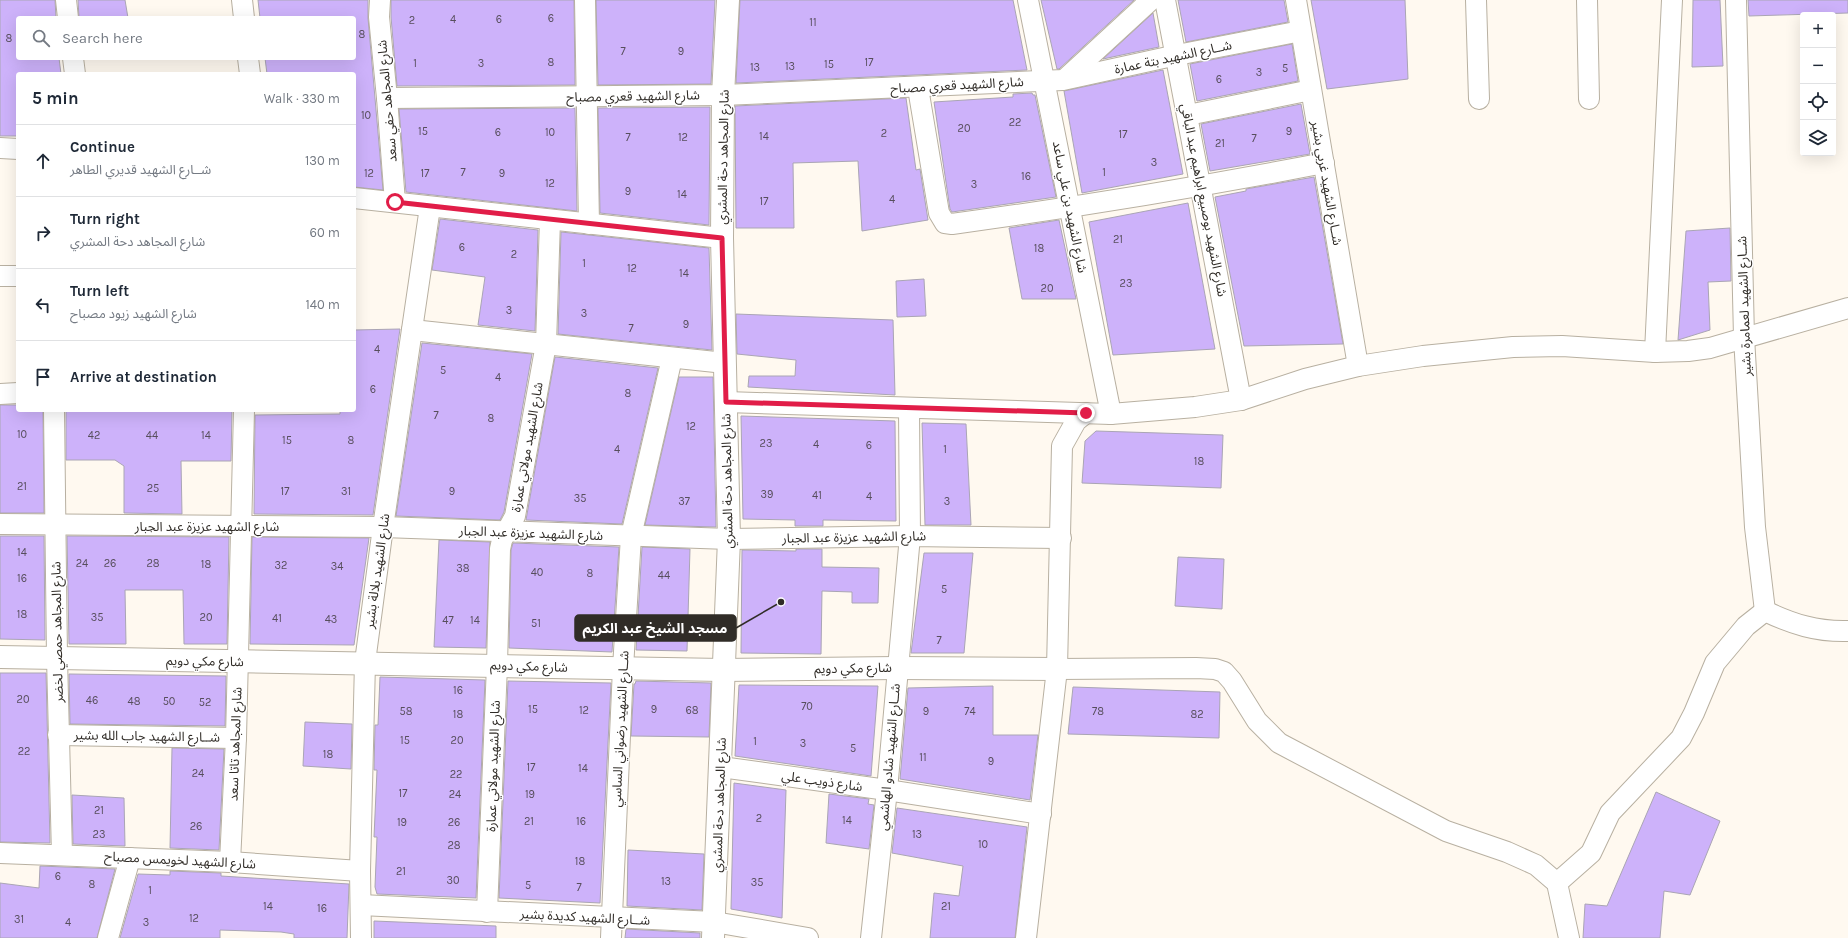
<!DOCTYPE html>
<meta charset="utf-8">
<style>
body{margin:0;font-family:Karla,"Noto Sans Arabic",sans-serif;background:#f6f6f7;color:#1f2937}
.controls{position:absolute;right:12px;top:12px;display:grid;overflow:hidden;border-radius:4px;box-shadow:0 4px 16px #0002}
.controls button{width:36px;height:36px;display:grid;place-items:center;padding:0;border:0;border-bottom:1px solid #e0e1e3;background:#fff;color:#1f2937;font:20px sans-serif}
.stop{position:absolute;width:12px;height:12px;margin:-9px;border:3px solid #e11d48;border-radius:50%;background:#fff}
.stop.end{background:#e11d48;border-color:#fff;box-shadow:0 1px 4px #0008}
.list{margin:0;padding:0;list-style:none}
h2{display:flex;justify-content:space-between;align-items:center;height:52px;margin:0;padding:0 16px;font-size:17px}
h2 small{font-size:13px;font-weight:400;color:#747a83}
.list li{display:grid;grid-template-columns:26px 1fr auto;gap:12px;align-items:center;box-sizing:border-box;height:72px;padding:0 16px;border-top:1px solid #e0e1e3}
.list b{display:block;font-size:15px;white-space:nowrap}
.list p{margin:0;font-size:13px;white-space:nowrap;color:#747a83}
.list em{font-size:13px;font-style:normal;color:#747a83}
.icon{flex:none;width:22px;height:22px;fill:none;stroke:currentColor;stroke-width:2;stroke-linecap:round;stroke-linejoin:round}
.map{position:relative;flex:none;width:1848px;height:938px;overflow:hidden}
.search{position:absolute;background:#fff;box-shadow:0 4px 16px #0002;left:16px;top:16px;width:340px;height:44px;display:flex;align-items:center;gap:10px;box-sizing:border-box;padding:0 14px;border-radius:4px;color:#747a83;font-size:15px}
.panel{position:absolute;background:#fff;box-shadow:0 4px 16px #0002;left:16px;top:72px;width:340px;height:340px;border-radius:4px}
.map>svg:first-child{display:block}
.building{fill:#cdb2fa;stroke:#aaa5b4}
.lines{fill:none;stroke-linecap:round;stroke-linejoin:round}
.street-casing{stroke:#b8b0a1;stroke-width:22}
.secondary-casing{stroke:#b8b0a1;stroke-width:24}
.street{stroke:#fff;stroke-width:20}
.secondary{stroke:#fff;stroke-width:22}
.route{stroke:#e11d48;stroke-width:5}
.labels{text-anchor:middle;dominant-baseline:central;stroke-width:3;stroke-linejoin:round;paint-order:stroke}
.number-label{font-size:11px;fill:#574e5c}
.street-label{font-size:13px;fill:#302c27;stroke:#fff}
.leader{fill:none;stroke:#302c27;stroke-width:1.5}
.callout-dot{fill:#302c27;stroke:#fff;stroke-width:1.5}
.callout{fill:#302c27;stroke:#302c27;stroke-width:1.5}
.callout-label{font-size:14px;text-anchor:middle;font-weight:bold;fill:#fff}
</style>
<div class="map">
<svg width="1848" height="938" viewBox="0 0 1848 938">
<rect width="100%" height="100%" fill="#fff9f0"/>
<g class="building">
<path d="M0,0h55l1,18h-38v40h41l2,16h-43v62h-18z"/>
<path d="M78,0h47l3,18h-49z"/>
<path d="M258,0h110v18l15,172 -29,-3v-113h-87l-2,-16h89v-40h-94z"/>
<path d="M391,0h183l1,85 -178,1 -6,-69z"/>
<path d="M596,0h119l-4,84 -113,1z"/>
<path d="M740,0h273l14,70 -291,13z"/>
<path d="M1041,0h93l-75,69h-2z"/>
<path d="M1178,0h106l4,22 -102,20z"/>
<path d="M1311,0h94l3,79 -81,10z"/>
<path d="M1693,0h27l3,66 -31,1z"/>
<path d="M1748,0h100v13l-99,3z"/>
<path d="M1153,13l6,34 -56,12z"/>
<path d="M1292,44l6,37 -101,20 -7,-37z"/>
<path d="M1163,70l20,104 -101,19 -18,-102z"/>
<path d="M1032,93l1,2h2l21,102 -104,15 -2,-3 -16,-107 79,-5v-3z"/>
<path d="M906,98l10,72 4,-1 8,51 -66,11 -4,-70 -65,2 1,65h-58l-1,-122z"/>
<path d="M1301,104l9,50 -100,17 -9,-47z"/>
<path d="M710,107l-1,118 -109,-12 -2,-105z"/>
<path d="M575,108l2,103 -171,-19 -7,-83z"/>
<path d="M1314,177l29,167 -99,2 -29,-149 31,-6v-2z"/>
<path d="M1188,203l27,146 -102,6 -24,-133z"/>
<path d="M440,219l98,11 -3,101 -57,-6 7,-48 -53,-7z"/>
<path d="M1059,220l17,79h-54l-13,-71z"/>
<path d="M1730,228l1,53 -23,1 2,48 -32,10 8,-109z"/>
<path d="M561,232l148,16 3,102 -154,-16z"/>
<path d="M924,279l2,37 -29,1 -1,-36z"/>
<path d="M736,314l157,6 2,75 -147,-8 1,-11h46l1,-16 -59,-6z"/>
<path d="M400,329l-27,186 -119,-1 1,-99 85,-1v-4h14v-80z"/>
<path d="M422,343l110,11 -28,158 -4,8 -104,-4z"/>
<path d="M555,357l103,11 -36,156 -96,-4z"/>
<path d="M679,377h34l3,150 -71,-2z"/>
<path d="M0,405h18v5h25l1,103h-44z"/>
<path d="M66,410h166l-1,51h-50l1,53 -58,-1v-47l-9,-6h-49z"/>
<path d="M741,416l154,5 1,100 -73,-1v6h-28v-6l-52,-1z"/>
<path d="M922,423l44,1 5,101h-46z"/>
<path d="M1096,431l127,4 -2,53 -139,-5 3,-42z"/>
<path d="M0,536h44l1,104 -45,-1z"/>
<path d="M67,536l162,1 -2,107h-43l-1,-54h-58l1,54h-57z"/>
<path d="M252,537l117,1 -15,107 -104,-1z"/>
<path d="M439,540l51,2 -4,106 -52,-1z"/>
<path d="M513,543l106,4 -7,105 -103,-4 2,-98z"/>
<path d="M642,547l48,2 -3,102 -51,-1z"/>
<path d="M796,549h26v18l57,1 -1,35h-26v-11l-30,-1 -1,63 -80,-1 1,-103 54,1z"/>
<path d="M924,553h49l-9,100h-53z"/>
<path d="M1178,557l46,2 -2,50 -47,-3z"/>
<path d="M0,673h46l4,170 -50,-1z"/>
<path d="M69,674l157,2 -1,50 -155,-2z"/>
<path d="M380,677l105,3 -9,218 -99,-4 -2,-7 2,-50h-3l3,-67h-3l1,-45h3z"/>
<path d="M508,681l103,2 -11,220 -101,-5z"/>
<path d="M636,681l75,2 -2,54 -78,-1 3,-52h1z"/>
<path d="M739,685l139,1 -7,90 -136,-20z"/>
<path d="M993,686v49h45l-8,65 -130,-21 8,-91z"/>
<path d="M1073,687l147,5 -1,46 -151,-4z"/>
<path d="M305,722l47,2 -1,45 -48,-3z"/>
<path d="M172,748l52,1 -5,101 -49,-2z"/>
<path d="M734,783l52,7 -4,128 -51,-9z"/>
<path d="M1656,792l64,29 -30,74 -26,-4 -4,47h-77l2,-34 22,2z"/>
<path d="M829,794l40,5 -1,5 6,1 -5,44 -43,-6z"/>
<path d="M72,795l52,3 1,48 -52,-2z"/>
<path d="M897,808l130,19 -12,111h-85l4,-45 25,3 4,-30 -71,-13z"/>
<path d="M628,850l76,4 -2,56 -75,-4z"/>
<path d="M40,866l75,3 -18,69h-97v-55l39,5z"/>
<path d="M170,871l51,2v3l128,8 -2,54h-53v-4l-13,-2 -61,-2v8h-100l18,-64 32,1z"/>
<path d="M374,921l122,5v12h-122z"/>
<path d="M626,929l74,4v5h-75z"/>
</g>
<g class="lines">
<defs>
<g id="street">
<path d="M66,0l2,18"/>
<path d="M242,0l2,18"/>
<path d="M380,0l-1,17 8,81 8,104"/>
<path d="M585,0l4,224"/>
<path d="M1028,0l83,414"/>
<path d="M1165,0l76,400"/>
<path d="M1296,0l62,366"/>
<path d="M1476,0l3,99"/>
<path d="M1587,0l2,99"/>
<path d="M1736,0l8,337 11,190 10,84"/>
<path d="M73,58l2,16"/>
<path d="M248,58l2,16"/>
<path d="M1065,79l86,-79"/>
<path d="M918,88l21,125 6,10 7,1c125,-17 248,-37 372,-61"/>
<path d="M387,98l336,-3 340,-15 114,-25 124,-24"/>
<path d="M1188,115l123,-25"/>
<path d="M0,148l18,1"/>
<path d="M354,198l368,40"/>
<path d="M0,276h18"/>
<path d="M412,330l313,33"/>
<path d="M1655,352l17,-352"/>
<path d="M0,394l18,-1"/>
<path d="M726,402l385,12 84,-7 46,-7 64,-21 53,-13 65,-10 90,-9 49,-1 93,6 33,-1 22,-3 138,-40"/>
<path d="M54,410l3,248 5,197"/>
<path d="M0,524l383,3 346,12 181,-3 151,2"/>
<path d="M1765,611c27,13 52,21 83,20"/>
<path d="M1057,669l139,-1 19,1 9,3 8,9 25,40 22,22 167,88 61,21 29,13 21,18 12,55"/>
<path d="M58,735l178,3"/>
<path d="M721,767l166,23 154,24"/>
<path d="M0,853l230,9 130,9"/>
<path d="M230,862l6,-124 8,-328"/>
<path d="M1557,883l34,-30 19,-40 71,-75 13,-25 21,-50 31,-37 19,-15"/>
<path d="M361,905l353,17 94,16"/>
<path d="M487,912l10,-247 3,-116 2,-9 13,-24 31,-172 4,-124"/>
<path d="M108,938l22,-80"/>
<path d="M361,938l-1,-67 5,-209 18,-135 47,-320"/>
<path d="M611,938l12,-270 8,-132 41,-178"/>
<path d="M871,938l16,-148 23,-254 -1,-128"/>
<path d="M1026,938l31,-269 5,-223 14,-25 10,-8"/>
</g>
<g id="secondary">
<path d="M0,657l723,13 174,-2 160,1"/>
<path d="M713,938l16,-399 -7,-301 1,-143 5,-95"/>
</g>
</defs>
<use href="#street" class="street-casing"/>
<use href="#secondary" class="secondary-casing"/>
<use href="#street" class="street"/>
<use href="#secondary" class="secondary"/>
</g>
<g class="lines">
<path class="route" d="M395,202l327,36 4,164 360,11"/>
</g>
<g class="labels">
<g class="number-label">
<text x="551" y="18">6</text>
<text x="453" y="19">4</text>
<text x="499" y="19">6</text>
<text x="412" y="20">2</text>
<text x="813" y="22">11</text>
<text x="362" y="34">8</text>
<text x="9" y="38">8</text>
<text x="623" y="51">7</text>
<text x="681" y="51">9</text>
<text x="551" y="62">8</text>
<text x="869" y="62">17</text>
<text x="415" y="63">1</text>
<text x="481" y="63">3</text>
<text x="829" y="64">15</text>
<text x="790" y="66">13</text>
<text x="755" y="67">13</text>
<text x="1285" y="68">5</text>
<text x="1259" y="72">3</text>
<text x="1219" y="79">6</text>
<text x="366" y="115">10</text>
<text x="1015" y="122">22</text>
<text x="964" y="128">20</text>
<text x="423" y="131">15</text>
<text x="1289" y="131">9</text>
<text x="498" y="132">6</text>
<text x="550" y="132">10</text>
<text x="884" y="133">2</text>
<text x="1123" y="134">17</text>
<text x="764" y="136">14</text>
<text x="628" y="137">7</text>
<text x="683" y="137">12</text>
<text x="1254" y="138">7</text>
<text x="1220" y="143">21</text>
<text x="1154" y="162">3</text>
<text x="463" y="172">7</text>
<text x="1104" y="172">1</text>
<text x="369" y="173">12</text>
<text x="425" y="173">17</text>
<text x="502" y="173">9</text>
<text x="1026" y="176">16</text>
<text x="550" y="183">12</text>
<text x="974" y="184">3</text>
<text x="628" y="191">9</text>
<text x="682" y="194">14</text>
<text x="892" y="199">4</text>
<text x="764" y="201">17</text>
<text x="1118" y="239">21</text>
<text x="462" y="247">6</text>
<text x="1039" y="248">18</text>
<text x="514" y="254">2</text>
<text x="584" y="263">1</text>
<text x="632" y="268">12</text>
<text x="684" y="273">14</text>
<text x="1126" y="283">23</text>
<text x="1047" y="288">20</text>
<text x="509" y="310">3</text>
<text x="584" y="313">3</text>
<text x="686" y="324">9</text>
<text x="631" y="328">7</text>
<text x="377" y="349">4</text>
<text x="443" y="370">5</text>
<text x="498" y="377">4</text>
<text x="373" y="389">6</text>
<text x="628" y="393">8</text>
<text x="436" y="415">7</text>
<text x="491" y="418">8</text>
<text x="691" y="426">12</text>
<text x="22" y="434">10</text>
<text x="94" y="435">42</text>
<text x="152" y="435">44</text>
<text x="206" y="435">14</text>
<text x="287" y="440">15</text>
<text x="351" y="440">8</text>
<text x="766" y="443">23</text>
<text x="816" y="444">4</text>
<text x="869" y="445">6</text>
<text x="617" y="449">4</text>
<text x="945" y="449">1</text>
<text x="1199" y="461">18</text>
<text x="22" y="486">21</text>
<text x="153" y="488">25</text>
<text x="285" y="491">17</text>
<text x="346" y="491">31</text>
<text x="452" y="491">9</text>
<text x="767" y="494">39</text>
<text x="817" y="495">41</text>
<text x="869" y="496">4</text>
<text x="580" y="498">35</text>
<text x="684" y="501">37</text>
<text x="947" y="501">3</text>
<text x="22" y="552">14</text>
<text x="82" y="563">24</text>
<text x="110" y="563">26</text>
<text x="153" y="563">28</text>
<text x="206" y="564">18</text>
<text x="281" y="565">32</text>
<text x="337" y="566">34</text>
<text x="463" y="568">38</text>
<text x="537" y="572">40</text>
<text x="590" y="573">8</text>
<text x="664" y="575">44</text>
<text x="22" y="578">16</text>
<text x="944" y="589">5</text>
<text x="22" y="614">18</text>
<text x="97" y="617">35</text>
<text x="206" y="617">20</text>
<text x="277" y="618">41</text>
<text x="331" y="619">43</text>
<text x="448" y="620">47</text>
<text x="475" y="620">14</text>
<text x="536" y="623">51</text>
<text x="939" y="640">7</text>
<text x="458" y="690">16</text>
<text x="23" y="699">20</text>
<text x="92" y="700">46</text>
<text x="134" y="701">48</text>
<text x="169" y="701">50</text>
<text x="205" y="702">52</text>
<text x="807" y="706">70</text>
<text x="533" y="709">15</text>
<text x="654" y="709">9</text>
<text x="584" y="710">12</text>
<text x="692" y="710">68</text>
<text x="406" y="711">58</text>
<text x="926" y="711">9</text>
<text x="970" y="711">74</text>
<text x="1098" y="711">78</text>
<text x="458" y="714">18</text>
<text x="1197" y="714">82</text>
<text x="405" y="740">15</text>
<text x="457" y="740">20</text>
<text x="755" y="741">1</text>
<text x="803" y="743">3</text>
<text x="853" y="748">5</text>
<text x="24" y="751">22</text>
<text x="328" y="754">18</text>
<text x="923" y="757">11</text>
<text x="991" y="761">9</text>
<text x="531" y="767">17</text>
<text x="583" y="768">14</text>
<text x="198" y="773">24</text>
<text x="456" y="774">22</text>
<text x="403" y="793">17</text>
<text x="455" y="794">24</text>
<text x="530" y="794">19</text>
<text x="99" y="810">21</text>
<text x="759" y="818">2</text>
<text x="847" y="820">14</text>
<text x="529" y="821">21</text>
<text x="581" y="821">16</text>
<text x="402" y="822">19</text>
<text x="454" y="822">26</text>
<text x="196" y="826">26</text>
<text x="99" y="834">23</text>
<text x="917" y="834">13</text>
<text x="983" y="844">10</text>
<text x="454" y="845">28</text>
<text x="580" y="861">18</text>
<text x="401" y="871">21</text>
<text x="58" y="876">6</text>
<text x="453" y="880">30</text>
<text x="666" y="881">13</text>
<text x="757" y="882">35</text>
<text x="92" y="884">8</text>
<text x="528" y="885">5</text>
<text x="579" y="887">7</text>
<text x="150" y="890">1</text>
<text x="268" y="906">14</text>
<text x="946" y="906">21</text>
<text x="322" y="908">16</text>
<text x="194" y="918">12</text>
<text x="19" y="919">31</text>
<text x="68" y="922">4</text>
<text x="146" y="922">3</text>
</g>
<g class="street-label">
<text transform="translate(1173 57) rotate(-12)">شــارع الشهيد بتة عمارة</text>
<text transform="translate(957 85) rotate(-3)">شارع الشهيد قعري مصباح</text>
<text transform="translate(633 96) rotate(-1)">شارع الشهيد قعري مصباح</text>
<text transform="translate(387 101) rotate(-95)">شارع المجاهد حفي سعد</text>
<text transform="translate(723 157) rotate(-89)">شارع المجاهد دحة المشري</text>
<text transform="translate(1327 183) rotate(80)">شــارع الشهيد غربي بشير</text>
<text transform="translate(1204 200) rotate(79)">شارع الشهيد بوصبيع ابراهيم عبد الباقي</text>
<text transform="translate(1070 207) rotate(79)">شارع الشهيد بن علي ساعد</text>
<text transform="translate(1744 306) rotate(-92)">شــارع الشهيد لعمامرة بشير</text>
<text transform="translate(527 447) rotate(-80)">شارع الشهيد مولاتي عمارة</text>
<text transform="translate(727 481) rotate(-91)">شارع المجاهد دحة المشري</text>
<text x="207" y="526">شارع الشهيد عزيزة عبد الجبار</text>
<text transform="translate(531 533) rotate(2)">شارع الشهيد عزيزة عبد الجبار</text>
<text transform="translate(854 537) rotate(-1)">شارع الشهيد عزيزة عبد الجبار</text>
<text transform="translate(377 571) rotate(-82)">شارع الشهيد بلالة بشير</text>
<text transform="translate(57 632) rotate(-91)">شارع المجاهد حمصي لخضر</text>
<text transform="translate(205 661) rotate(1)">شارع مكي دويم</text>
<text transform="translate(529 666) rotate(2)">شارع مكي دويم</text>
<text transform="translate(853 668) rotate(-1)">شارع مكي دويم</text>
<text transform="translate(620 729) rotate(-87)">شــارع الشهيد رضواني الساسي</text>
<text transform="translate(147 736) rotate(1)">شــارع الشهيد جاب الله بشير</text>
<text transform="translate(235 744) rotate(-88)">شارع المجاهد تاتا سعد</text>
<text transform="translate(889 757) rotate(-85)">شــارع الشهيد شادو الهاشمي</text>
<text transform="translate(493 766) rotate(-88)">شارع الشهيد مولاتي عمارة</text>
<text transform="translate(822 781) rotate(8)">شارع ذويب علي</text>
<text transform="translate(719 805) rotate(-88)">شارع المجاهد دحة المشري</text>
<text transform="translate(180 860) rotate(3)">شارع الشهيد لخويمس مصباح</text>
<text transform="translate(585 917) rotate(3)">شــارع الشهيد كديدة بشير</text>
</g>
</g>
<path class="leader" d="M781 602L736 628"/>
<circle class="callout-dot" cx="781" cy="602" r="4"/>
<rect class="callout" x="575" y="615" width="161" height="26" rx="4"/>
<g class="callout-label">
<text x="655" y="633">مسجد الشيخ عبد الكريم</text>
</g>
</svg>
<div class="controls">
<button>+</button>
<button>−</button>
<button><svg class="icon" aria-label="locate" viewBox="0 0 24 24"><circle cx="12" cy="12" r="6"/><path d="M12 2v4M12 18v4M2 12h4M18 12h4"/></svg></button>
<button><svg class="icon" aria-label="layers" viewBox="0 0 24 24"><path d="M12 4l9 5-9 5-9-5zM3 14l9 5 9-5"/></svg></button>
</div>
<div class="stop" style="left:395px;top:202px"></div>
<div class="stop end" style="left:1086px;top:413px"></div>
<div class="search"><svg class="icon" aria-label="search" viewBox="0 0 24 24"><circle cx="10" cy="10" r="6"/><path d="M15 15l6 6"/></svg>Search here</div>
<section class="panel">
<h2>5 min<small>Walk · 330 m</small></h2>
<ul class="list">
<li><svg class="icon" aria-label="ahead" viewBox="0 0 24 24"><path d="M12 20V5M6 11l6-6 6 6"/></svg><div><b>Continue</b><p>شــارع الشهيد قديري الطاهر</p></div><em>130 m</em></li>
<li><svg class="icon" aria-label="right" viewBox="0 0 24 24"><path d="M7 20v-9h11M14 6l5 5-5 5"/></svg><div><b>Turn right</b><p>شارع المجاهد دحة المشري</p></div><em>60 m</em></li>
<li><svg class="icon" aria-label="left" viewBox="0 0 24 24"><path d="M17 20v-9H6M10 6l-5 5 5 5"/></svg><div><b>Turn left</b><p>شارع الشهيد زيود مصباح</p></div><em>140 m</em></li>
<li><svg class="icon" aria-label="arrive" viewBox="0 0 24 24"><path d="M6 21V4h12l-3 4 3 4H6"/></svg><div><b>Arrive at destination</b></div></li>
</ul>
</section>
</div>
